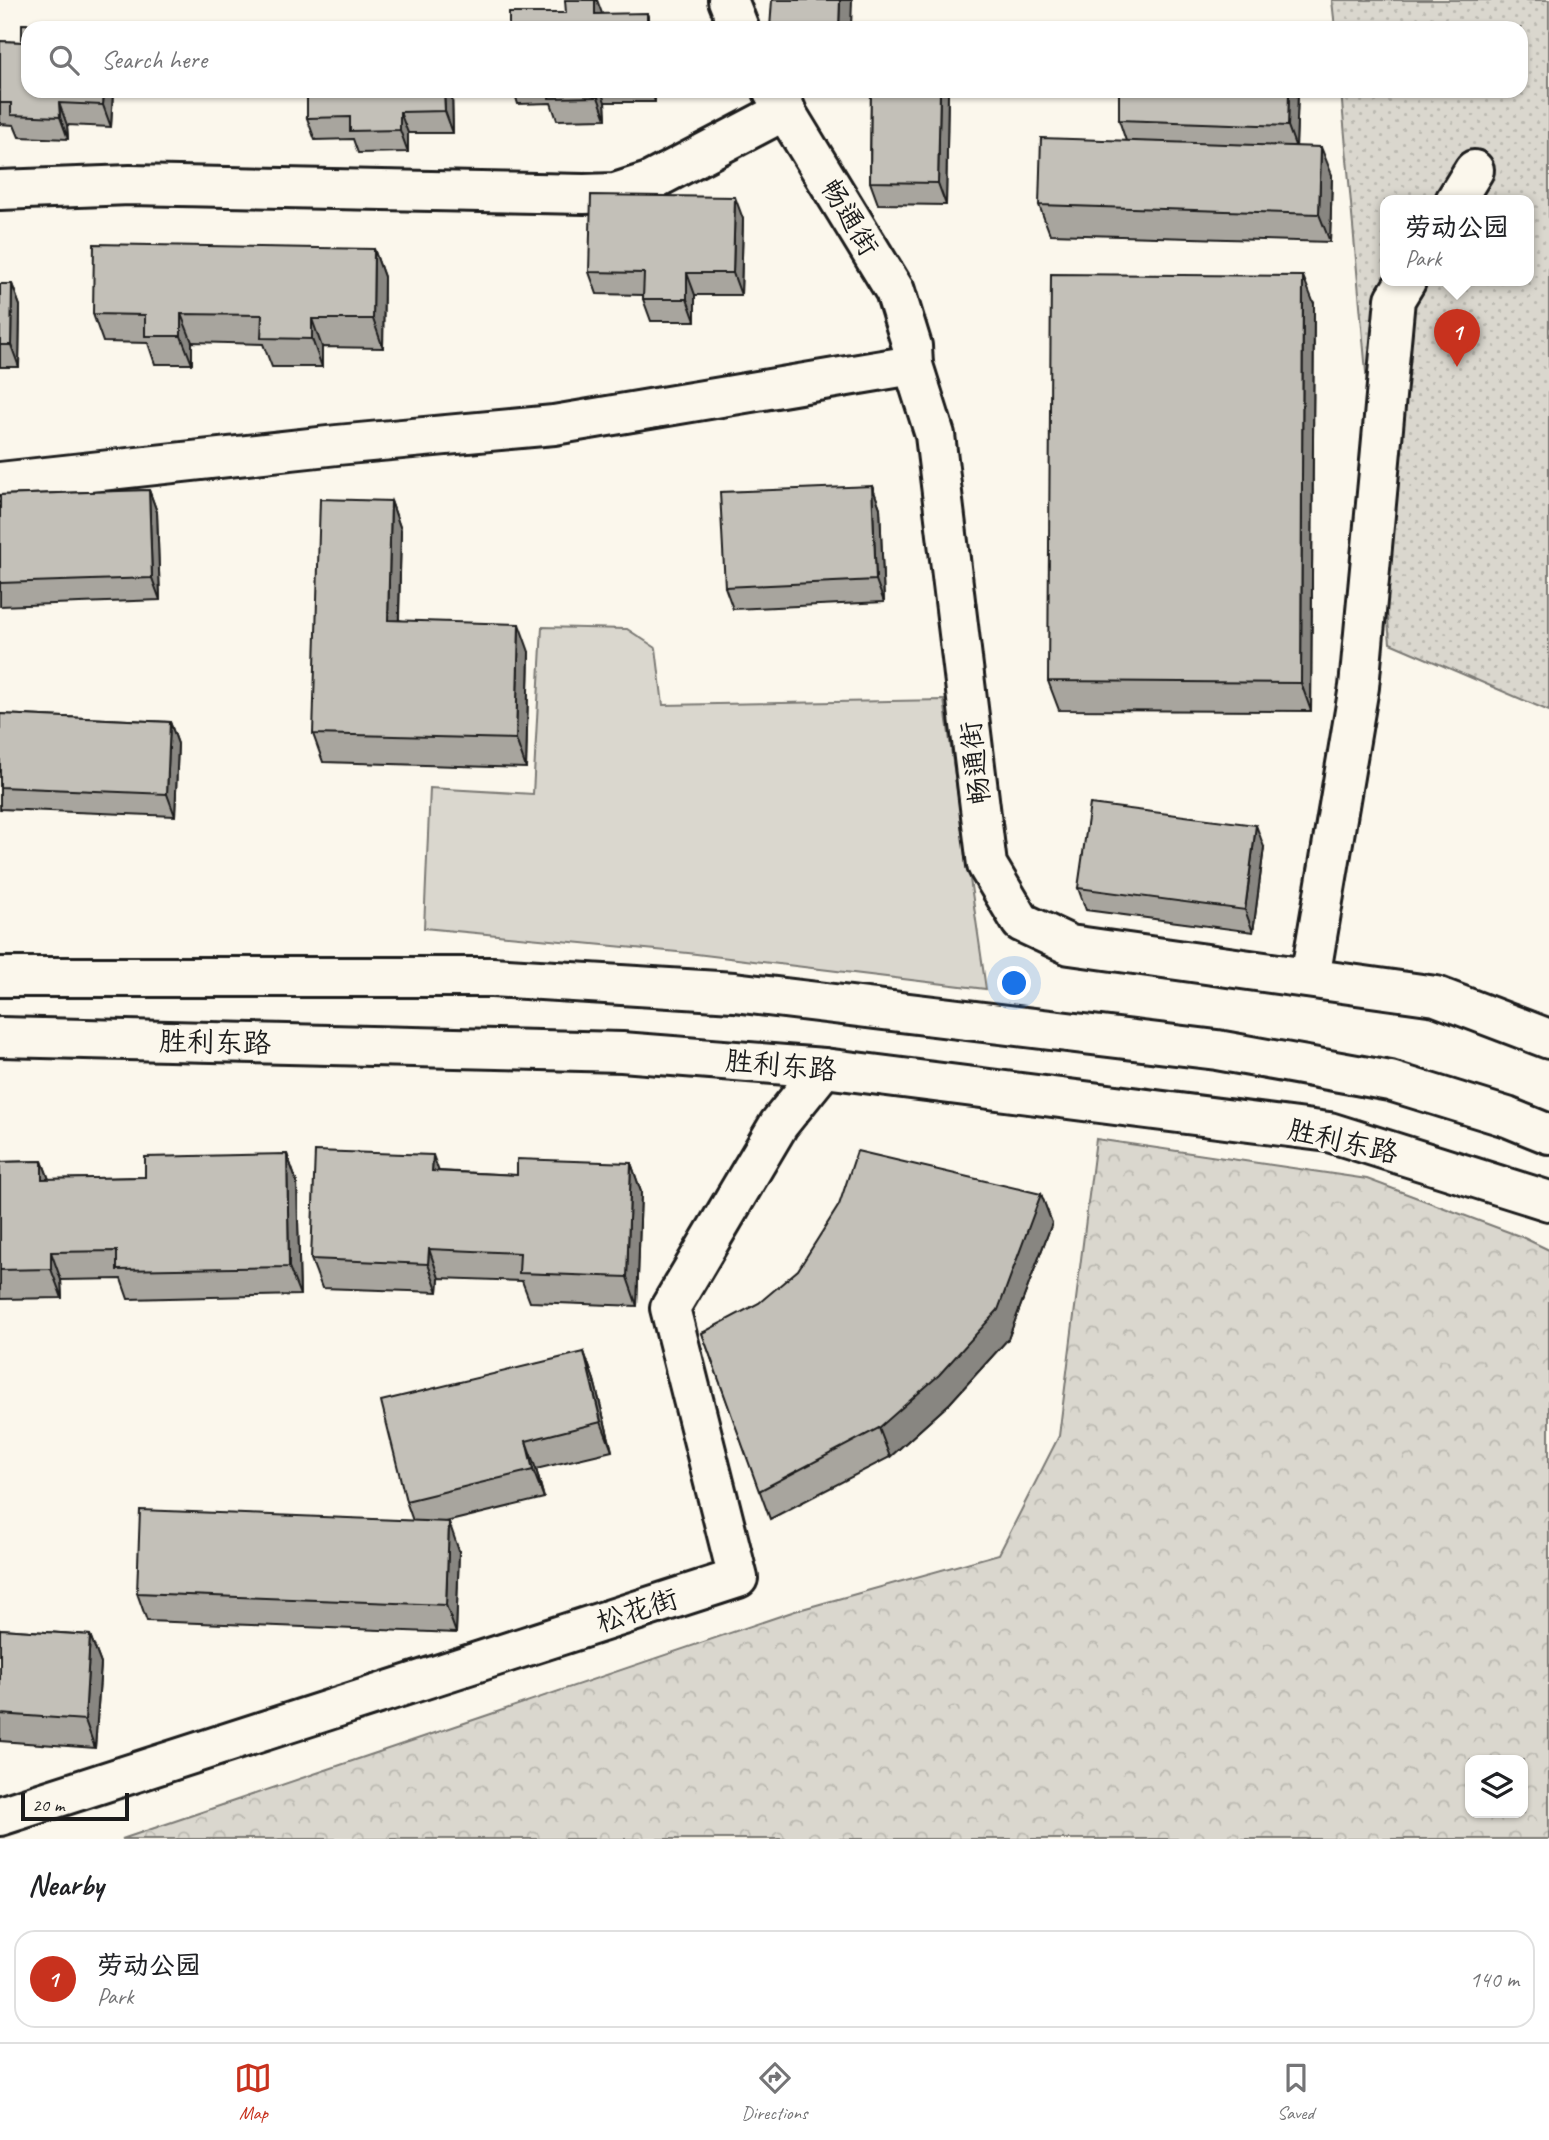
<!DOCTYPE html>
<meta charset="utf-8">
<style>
body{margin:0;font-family:Caveat,"LXGW WenKai TC",sans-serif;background:#f6f6f6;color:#202124}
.controls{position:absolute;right:21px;bottom:21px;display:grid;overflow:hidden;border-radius:14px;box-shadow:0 2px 5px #0004}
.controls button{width:63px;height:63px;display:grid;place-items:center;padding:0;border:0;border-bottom:2px solid #e0e0e0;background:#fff;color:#202124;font:35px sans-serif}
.scale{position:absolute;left:21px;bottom:18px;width:108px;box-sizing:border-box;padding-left:7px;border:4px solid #1c1c1c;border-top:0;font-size:19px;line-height:24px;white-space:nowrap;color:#1c1c1c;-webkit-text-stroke:5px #fbf7ec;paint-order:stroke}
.you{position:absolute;left:1015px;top:984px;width:24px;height:24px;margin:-18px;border:5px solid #fff;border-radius:50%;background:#1a73e8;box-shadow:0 0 0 10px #1a73e833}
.badge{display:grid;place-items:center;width:46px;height:46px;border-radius:50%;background:#c8321e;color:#fff;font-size:23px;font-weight:700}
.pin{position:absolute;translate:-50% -58px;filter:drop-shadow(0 2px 4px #0008)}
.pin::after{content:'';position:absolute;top:37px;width:24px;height:21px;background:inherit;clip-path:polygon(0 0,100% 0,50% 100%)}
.popup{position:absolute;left:1380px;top:195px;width:154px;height:91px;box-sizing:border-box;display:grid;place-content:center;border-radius:14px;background:#fff;filter:drop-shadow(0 2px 5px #0005);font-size:23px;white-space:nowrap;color:#757577}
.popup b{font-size:26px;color:#202124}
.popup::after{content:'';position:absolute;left:50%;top:100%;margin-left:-14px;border:14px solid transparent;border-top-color:#fff}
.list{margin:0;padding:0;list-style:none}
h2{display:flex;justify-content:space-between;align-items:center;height:91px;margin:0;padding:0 28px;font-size:30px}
h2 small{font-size:23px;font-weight:400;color:#757577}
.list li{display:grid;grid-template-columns:46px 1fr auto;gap:21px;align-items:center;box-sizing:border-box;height:98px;margin:0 14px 14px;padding:0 14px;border:2px solid #e0e0e0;border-radius:21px}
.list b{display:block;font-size:26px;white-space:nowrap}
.list p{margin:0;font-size:23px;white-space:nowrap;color:#757577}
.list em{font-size:23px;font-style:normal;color:#757577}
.icon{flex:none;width:38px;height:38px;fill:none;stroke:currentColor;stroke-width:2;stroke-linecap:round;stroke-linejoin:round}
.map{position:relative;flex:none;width:1549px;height:1839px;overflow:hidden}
.search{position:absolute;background:#fff;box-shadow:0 2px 5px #0004;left:21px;right:21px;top:21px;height:77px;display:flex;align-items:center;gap:18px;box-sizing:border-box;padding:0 24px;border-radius:21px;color:#757577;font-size:26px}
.sheet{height:203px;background:#fff}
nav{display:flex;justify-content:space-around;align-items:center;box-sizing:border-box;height:98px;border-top:2px solid #e0e0e0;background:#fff;font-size:19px;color:#757577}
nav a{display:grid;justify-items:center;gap:4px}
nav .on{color:#c8321e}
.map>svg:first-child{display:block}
.forest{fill:url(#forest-crowns);stroke:#7b7a75;stroke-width:2;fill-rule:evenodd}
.park{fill:url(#park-dots);stroke:#7b7a75;stroke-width:2;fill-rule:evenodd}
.pitch{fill:#dad7ce;stroke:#7b7a75;stroke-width:2}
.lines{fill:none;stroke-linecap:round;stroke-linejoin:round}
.minor-casing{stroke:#1c1c1c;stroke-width:44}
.major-casing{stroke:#1c1c1c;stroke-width:44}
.minor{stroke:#fbf7ec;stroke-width:38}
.major{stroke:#fbf7ec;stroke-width:38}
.wall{fill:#a8a59e;stroke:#1c1c1c;stroke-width:2}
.shaded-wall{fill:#888681;stroke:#1c1c1c;stroke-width:2}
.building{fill:#c3c0b8;stroke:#1c1c1c;stroke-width:2}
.labels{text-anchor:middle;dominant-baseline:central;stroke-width:7;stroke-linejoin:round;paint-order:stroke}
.street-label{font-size:28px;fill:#1c1c1c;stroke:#fbf7ec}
</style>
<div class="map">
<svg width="1549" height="1839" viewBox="0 0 1549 1839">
<defs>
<pattern id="forest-crowns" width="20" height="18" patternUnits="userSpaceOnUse" patternTransform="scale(1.75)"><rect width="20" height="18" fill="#dad7ce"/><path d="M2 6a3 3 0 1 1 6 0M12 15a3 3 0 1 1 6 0" fill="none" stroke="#bab8b0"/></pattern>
<pattern id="park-dots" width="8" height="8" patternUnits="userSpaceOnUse" patternTransform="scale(1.75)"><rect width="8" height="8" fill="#dad7ce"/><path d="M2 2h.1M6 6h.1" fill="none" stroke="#bab8b0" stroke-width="1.8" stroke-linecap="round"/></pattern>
</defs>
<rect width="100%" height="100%" fill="#fbf7ec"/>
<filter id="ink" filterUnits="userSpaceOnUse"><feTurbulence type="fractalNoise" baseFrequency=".0143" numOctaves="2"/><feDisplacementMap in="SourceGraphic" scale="14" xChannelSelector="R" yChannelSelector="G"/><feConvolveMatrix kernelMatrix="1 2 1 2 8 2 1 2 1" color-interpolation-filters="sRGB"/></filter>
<g filter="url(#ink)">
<path class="forest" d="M1096,1139l271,40 155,58 27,13v589h-1427l673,-228 204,-57 60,-118zM1470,1760h53v53h-53z"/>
<path class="park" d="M1332,0h217v711l-159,-68 -49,-552h180v-63h-186zM1385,201h144v80h-144z"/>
<path class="pitch" d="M542,627l85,2 29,19 7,57 281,-5 42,289 -298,-36 -264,-25 6,-140 103,6z"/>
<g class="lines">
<defs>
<g id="minor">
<path d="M728,0l11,28"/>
<path d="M773,91l122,200 17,55 1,19 22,70 52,430 34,57 49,23 366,51 113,43"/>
<path d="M0,190l130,-5 454,9 31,-1 34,-11 137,-72"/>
<path d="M1455,201l19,-31"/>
<path d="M0,482l337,-37 217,-20 359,-60"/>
<path d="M1310,978l49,-291 36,-388 11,-18"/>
<path d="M0,1816l738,-238 -68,-270 109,-184 45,-56"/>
</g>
<g id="major">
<path d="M0,977h492l242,15 483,58 173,31 117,36 42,17"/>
<path d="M0,1037l622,15 202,16 505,64 220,69"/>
</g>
</defs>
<use href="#minor" class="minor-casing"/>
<use href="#major" class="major-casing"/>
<use href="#minor" class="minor"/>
<use href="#major" class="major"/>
</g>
<g class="wall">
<path d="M22,24l31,1 1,3h-26v63h85l-2,36 -44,-2 1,14 -49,-2 -5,-12 -14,-1v-83l22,1z"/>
<path d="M452,91l1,42h-45v19l-50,1 -5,-14 -38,1 -8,-22z"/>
<path d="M514,91h141v11h-50l1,17 -49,1 -6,-17 -33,1z"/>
<path d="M871,91h77l-2,114 -68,-1 -8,-22z"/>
<path d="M1298,91l-2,55 36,29 -2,67 -280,-8 -11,-29 87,-64 -7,-21z"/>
<path d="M743,219l-2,76h-46v26h-44l-8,-22v-4l-46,-1 -8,-22z"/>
<path d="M374,249l10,28 -1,71 -61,-1v20h-50l-9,-23 -71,-2v22h-37l-7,-21 -45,-1 -10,-28z"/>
<path d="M0,284h12l8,22 -1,61h-19z"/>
<path d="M1314,304l-3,407 -252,-1 -11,-29z"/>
<path d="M872,486l8,22 4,94 -151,7 -8,-22z"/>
<path d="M149,490l8,22 3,88 -160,6v-111z"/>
<path d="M391,501l10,29 -2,90 130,32 -3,116 -203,-6 -10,-28z"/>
<path d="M0,714l170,8 8,22 -3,72 -175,-7z"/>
<path d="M1264,847l-11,85 -167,-22 -8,-22z"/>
<path d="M287,1154l10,29 3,112 -172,4 -7,-20 -60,1 1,18 -62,1v-137l42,-1 7,18 96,-2z"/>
<path d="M631,1163l10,29 -4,114 -107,-4 -8,-21 -83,-3 -1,14 -116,-4 -11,-29 128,-88 78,4z"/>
<path d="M1041,1194l11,29 -44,116 -58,64 -60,54 -120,62 -68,-186z"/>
<path d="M584,1352l10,28 18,71 -76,18 8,29 -98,24 13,29 -3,82 -309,-12 -10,-28 276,-72 -7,-20z"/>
<path d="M0,1629l90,6 11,29 -6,84 -95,-7z"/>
</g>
<g class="shaded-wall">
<path d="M595,0h2l6,16 -8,-2z"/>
<path d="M840,0h12l-1,28h-12z"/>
<path d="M647,13l5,15h-5z"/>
<path d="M104,91h9l-2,36 -8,-22z"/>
<path d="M444,91h8l1,42 -8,-22z"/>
<path d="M598,91h3l4,11 1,17 -8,-22z"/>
<path d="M652,91h3v11z"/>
<path d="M940,91h8l-2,114 -8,-22z"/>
<path d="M1289,91h9l-2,57 -8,-22z"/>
<path d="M59,103l8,22 1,14 -8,-22z"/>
<path d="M400,112l8,21v19l-8,-22z"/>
<path d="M1321,147l11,28 -2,67 -11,-28z"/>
<path d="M735,197l8,22 -2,76 -8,-22z"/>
<path d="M374,249l10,28 -1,71 -10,-29z"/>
<path d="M687,273l8,22v26l-8,-22z"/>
<path d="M1303,276l11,28 -3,407 -10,-28z"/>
<path d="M12,284l8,22 -1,61 -8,-22z"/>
<path d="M181,314l11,28v22l-11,-28z"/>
<path d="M312,319l10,28v20l-10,-28z"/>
<path d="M872,486l8,22 4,94 -8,-22z"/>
<path d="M149,490l8,22 3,88 -8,-22z"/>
<path d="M391,501l10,29 -3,119 -10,-29z"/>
<path d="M519,624l10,28 -3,116 -10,-29z"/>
<path d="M170,722l8,22 -3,72 -8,-22z"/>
<path d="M1256,825l8,22 -11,85 -8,-22z"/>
<path d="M287,1154l10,29 3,112 -11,-28z"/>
<path d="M433,1155l10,28 -11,-12z"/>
<path d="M42,1161l11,29 -11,-11z"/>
<path d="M631,1163l10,29 -4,114 -10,-29z"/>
<path d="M1041,1194l11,29 -44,116 -58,64 -60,54 -11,-29z"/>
<path d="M429,1249l10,29 -1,14 -10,-28z"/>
<path d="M51,1252l10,28 1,18 -11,-29z"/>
<path d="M584,1352l10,28 18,71 -11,-29z"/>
<path d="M526,1441l10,28 8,29 -11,-28z"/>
<path d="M449,1522l10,29 -3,82 -10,-28z"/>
<path d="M90,1635l11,29 -6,84 -10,-28z"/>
</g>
<g class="building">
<path d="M565,0h30v14l52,-1v15h-138v-15h57z"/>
<path d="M772,0h68l-1,28h-69z"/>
<path d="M22,24l31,1v3h-25v63h76l-1,14 -44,-2 1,14 -49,-2v-12h-11v-62l22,1z"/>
<path d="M307,91h137l1,20 -45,1v18l-50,1v-14l-43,1z"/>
<path d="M549,91h49v6l-49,1z"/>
<path d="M871,91h69l-2,92 -68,-1z"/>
<path d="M1119,91h170l-1,35 -169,-6z"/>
<path d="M1041,138l280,9 -2,67 -280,-9z"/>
<path d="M591,195l144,2 -2,76h-46v26h-44l1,-26 -55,-1z"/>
<path d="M94,244l280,5 -1,70h-61v20l-51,-1 1,-23 -81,-1v22h-36v-21l-52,-1z"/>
<path d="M1051,274l252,2 -2,407 -253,-2z"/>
<path d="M0,284h12l-1,61h-11z"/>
<path d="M872,486l4,94 -151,7 -5,-95z"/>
<path d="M149,490l3,88 -152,5v-88z"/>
<path d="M320,499l71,2 -3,119 131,4 -3,115 -203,-5z"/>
<path d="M0,714l170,8 -3,72 -167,-7z"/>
<path d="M1090,804l166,21 -11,85 -167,-22z"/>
<path d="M315,1151l118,4 -1,16 85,4v-16l114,4 -4,114 -108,-4 1,-20 -91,-4 -1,15 -117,-5z"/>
<path d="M857,1151l184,43 -43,116 -59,65 -60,53 -120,63 -57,-158 57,-30 39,-33 41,-65z"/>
<path d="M287,1154l2,113 -172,3v-19l-66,1v17l-51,1v-108l42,-1v18l103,-2v-20z"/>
<path d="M584,1352l17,70 -75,19 7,29 -127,31 -25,-100z"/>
<path d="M140,1510l309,12 -3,83 -309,-12z"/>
<path d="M0,1629l90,6 -5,85 -85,-6z"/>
</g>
</g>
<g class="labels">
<g class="street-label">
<text transform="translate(850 217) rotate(59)">畅通街</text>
<text transform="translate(975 763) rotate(-97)">畅通街</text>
<text transform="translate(215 1042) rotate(1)">胜利东路</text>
<text transform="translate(781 1065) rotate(5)">胜利东路</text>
<text transform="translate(1343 1141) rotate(13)">胜利东路</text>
<text transform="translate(637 1610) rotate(-18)">松花街</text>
</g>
</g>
</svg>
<div class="controls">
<button><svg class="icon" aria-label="layers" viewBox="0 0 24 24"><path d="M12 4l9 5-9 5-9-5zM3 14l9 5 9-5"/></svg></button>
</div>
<div class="scale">20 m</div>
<div class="you"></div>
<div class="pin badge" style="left:1457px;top:367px">1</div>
<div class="popup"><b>劳动公园</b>Park</div>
<div class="search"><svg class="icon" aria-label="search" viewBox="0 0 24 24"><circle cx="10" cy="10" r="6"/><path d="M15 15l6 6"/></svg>Search here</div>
</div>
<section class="sheet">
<h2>Nearby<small></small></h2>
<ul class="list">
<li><span class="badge">1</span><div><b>劳动公园</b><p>Park</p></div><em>140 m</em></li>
</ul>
</section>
<nav>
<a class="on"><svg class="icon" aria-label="map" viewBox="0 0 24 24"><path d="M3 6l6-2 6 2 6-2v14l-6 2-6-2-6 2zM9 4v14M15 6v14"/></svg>Map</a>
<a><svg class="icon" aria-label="directions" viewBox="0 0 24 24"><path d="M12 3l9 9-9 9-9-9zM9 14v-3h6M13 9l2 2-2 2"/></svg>Directions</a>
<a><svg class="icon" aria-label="saved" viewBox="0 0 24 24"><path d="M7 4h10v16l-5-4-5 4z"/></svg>Saved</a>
</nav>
